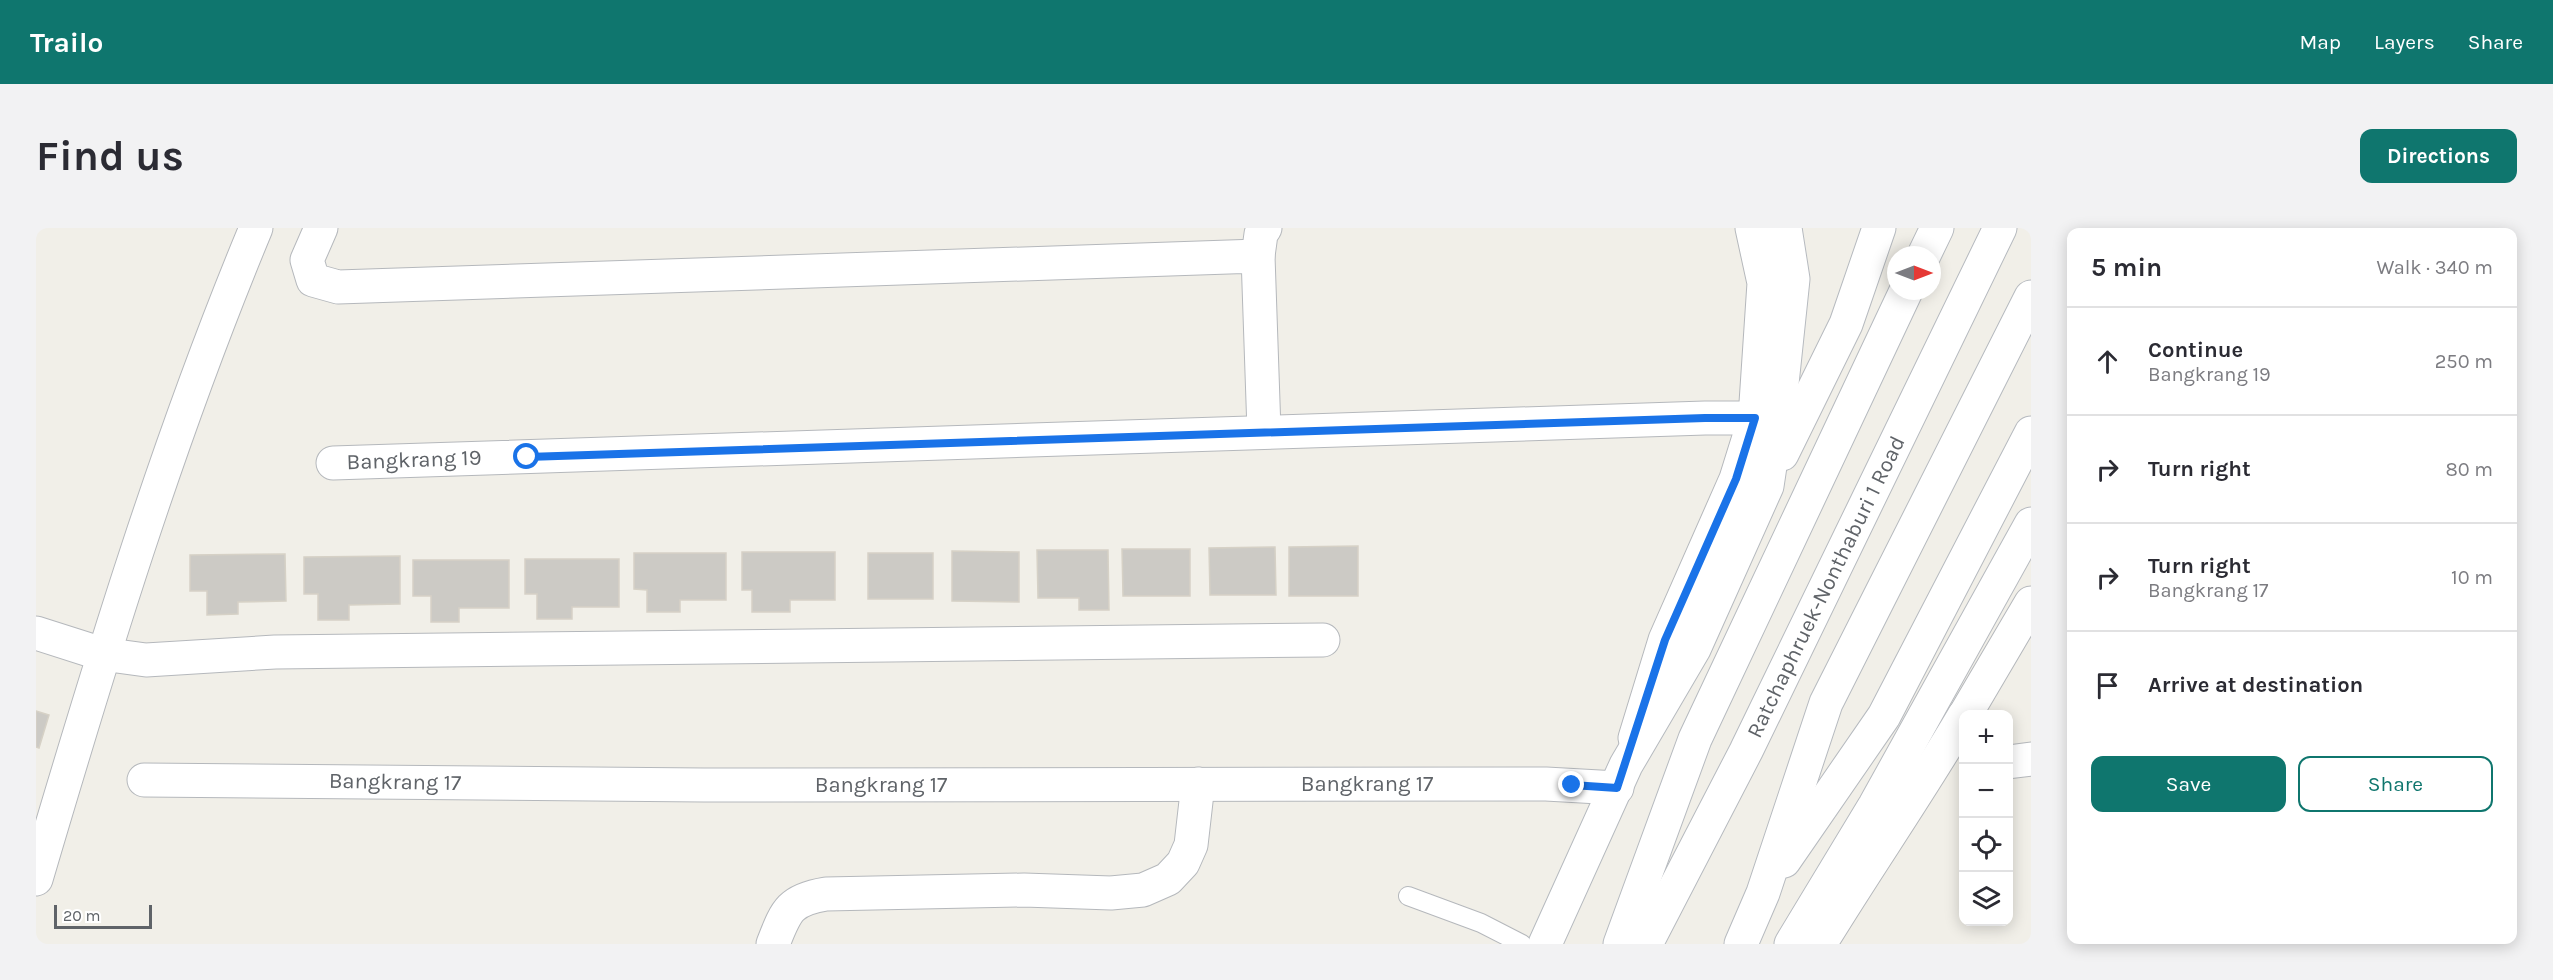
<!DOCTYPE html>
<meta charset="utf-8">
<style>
body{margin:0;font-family:Karla,sans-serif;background:#f2f2f3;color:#2b2b33}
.controls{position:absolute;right:18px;bottom:18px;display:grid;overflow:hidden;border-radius:12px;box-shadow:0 3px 15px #0003}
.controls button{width:54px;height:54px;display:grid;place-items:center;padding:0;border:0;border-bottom:2px solid #e1e1e2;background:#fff;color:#2b2b33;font:30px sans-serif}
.compass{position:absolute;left:1851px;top:18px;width:54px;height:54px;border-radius:50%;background:#fff;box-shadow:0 3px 15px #0003;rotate:90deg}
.scale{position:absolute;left:18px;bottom:15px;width:98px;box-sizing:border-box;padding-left:6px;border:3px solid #5f6368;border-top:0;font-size:16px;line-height:21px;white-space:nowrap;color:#5f6368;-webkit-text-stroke:4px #fff;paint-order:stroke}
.stop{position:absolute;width:18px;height:18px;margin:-14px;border:4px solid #1a73e8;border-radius:50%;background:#fff}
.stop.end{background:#1a73e8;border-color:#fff;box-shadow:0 2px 6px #0008}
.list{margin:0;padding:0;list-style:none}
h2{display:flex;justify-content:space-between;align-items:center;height:78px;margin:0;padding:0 24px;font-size:26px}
h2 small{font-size:20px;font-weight:400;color:#7c7c81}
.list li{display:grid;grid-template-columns:39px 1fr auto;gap:18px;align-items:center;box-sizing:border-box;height:108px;padding:0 24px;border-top:2px solid #e1e1e2}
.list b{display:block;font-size:22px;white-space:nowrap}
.list p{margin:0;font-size:20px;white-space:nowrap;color:#7c7c81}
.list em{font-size:20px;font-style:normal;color:#7c7c81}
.actions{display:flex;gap:12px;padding:18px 24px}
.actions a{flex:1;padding:14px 0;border:2px solid #0f766e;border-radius:12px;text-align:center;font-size:21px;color:#0f766e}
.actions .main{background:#0f766e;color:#fff}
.icon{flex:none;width:33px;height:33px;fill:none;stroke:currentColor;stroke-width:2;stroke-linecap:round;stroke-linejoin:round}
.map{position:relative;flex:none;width:1995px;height:716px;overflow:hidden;border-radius:12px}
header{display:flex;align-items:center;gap:36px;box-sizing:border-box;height:84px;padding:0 30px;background:#0f766e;color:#fff}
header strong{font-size:28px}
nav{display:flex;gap:33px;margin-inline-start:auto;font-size:21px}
.intro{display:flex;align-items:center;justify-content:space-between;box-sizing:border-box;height:144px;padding:0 36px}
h1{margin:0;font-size:42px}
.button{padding:15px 27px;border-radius:12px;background:#0f766e;color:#fff;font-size:21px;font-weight:700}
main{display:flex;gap:36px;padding:0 36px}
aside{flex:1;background:#fff;border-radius:12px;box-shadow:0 3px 15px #0003}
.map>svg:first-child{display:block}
.building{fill:#cccac5;stroke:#d6d1c6;stroke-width:1.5}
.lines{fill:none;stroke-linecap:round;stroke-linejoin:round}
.lane-casing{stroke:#b5b8bc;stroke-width:20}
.street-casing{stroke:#b5b8bc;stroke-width:35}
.secondary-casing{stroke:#b6babf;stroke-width:35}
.lane{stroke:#fff;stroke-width:18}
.street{stroke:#fff;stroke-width:33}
.secondary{stroke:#fff;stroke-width:33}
.route{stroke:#1a73e8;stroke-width:8}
.labels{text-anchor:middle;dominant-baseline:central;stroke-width:4.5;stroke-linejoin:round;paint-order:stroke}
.street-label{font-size:22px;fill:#5f6368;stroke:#fff}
</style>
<header>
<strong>Trailo</strong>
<nav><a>Map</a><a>Layers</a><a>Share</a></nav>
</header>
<div class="intro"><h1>Find us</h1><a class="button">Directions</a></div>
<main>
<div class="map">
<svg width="1995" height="716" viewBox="0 0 1995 716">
<rect width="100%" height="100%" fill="#f1efe8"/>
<g class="building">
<path d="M1322,318v50h-69v-49z"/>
<path d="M1239,319l1,48h-66l-1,-47z"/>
<path d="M1086,321h68v47h-67z"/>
<path d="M1001,322h71l1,60h-30v-12h-41z"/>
<path d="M916,323l67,1v50l-67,-1z"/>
<path d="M706,324h93v48h-45v12h-38v-22h-10z"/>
<path d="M598,325h92v47h-46v12h-33v-22l-13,-1z"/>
<rect x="832" y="325" width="65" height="46"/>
<path d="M249,326l1,47 -48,1v12l-31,1v-24h-17v-36z"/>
<path d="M364,328v48l-51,1v15h-31v-26h-14v-37z"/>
<path d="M489,331h94v48h-47v12h-35v-25h-12z"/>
<path d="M377,332h96v48h-50v14h-28v-26h-18z"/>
<path d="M0,483l13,4 -10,33 -3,-1z"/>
</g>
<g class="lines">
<defs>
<path id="lane" d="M1372,668l73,27 41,21"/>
<g id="street">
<path d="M285,0l-14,32 6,20 25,7 920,-31 6,175"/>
<path d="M1222,28l3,-22 4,-6"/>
<path d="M297,235l1372,-45h50"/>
<path d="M0,405l66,21 44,6 129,-8 1048,-12"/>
<path d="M1929,487l66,-112"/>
<path d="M1599,510l30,-98 71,-161 19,-61 9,-135 -12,-55"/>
<path d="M1972,534l23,-3"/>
<path d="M108,552l560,5 842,-1 71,4"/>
<path d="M0,651c65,-220 132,-440 220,-651"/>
<path d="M737,716c13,-33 16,-44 53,-50l198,-4 87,3 32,-3 25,-11 15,-16 8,-18 7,-61"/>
<path d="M1784,716c47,-77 98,-150 144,-228"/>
</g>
<g id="secondary">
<path d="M1888,27l13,-27"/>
<path d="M1746,226l64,-130 33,-96"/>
<path d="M1748,633l100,-145 147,-283"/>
<path d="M1509,716l81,-179 68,-116 73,-163 14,-93 12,-114 -8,-51"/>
<path d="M1584,716l75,-205 211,-448"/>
<path d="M1610,716l100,-193 254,-523"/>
<path d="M1705,716l22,-51 63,-190 205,-406"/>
<path d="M1755,716l84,-139 156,-281"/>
</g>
</defs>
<use href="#lane" class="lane-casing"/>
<use href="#street" class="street-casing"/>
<use href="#secondary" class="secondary-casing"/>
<use href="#lane" class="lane"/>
<use href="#street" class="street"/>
<use href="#secondary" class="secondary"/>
</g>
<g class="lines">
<path class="route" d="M491,229l1178,-39h50l-19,61 -71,161 -48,148 -45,-3"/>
</g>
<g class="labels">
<g class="street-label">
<text transform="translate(378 232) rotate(-2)">Bangkrang 19</text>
<text transform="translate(1790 359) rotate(-64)">Ratchaphruek-Nonthaburi 1 Road</text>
<text transform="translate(359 554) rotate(1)">Bangkrang 17</text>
<text x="1331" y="556">Bangkrang 17</text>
<text x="845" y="557">Bangkrang 17</text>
</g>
</g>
</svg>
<div class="controls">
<button>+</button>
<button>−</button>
<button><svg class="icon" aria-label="locate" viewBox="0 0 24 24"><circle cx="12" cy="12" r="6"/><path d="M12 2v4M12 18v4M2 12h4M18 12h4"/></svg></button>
<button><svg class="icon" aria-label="layers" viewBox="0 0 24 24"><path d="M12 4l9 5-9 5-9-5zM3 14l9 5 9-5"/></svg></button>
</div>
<svg class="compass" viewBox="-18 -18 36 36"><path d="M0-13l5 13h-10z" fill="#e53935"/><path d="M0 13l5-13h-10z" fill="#7c7c81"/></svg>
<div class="scale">20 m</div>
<div class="stop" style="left:491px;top:229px"></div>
<div class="stop end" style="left:1536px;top:557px"></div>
</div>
<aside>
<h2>5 min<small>Walk · 340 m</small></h2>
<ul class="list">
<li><svg class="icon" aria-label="ahead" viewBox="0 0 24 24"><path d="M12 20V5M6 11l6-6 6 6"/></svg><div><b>Continue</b><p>Bangkrang 19</p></div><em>250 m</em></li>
<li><svg class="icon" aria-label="right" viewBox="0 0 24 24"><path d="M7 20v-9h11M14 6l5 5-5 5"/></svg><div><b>Turn right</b></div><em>80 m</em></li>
<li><svg class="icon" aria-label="right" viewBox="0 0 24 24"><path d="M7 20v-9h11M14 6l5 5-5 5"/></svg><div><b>Turn right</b><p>Bangkrang 17</p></div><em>10 m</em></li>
<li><svg class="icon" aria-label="arrive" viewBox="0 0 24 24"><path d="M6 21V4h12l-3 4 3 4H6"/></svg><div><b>Arrive at destination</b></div></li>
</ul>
<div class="actions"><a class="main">Save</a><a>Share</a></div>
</aside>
</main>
